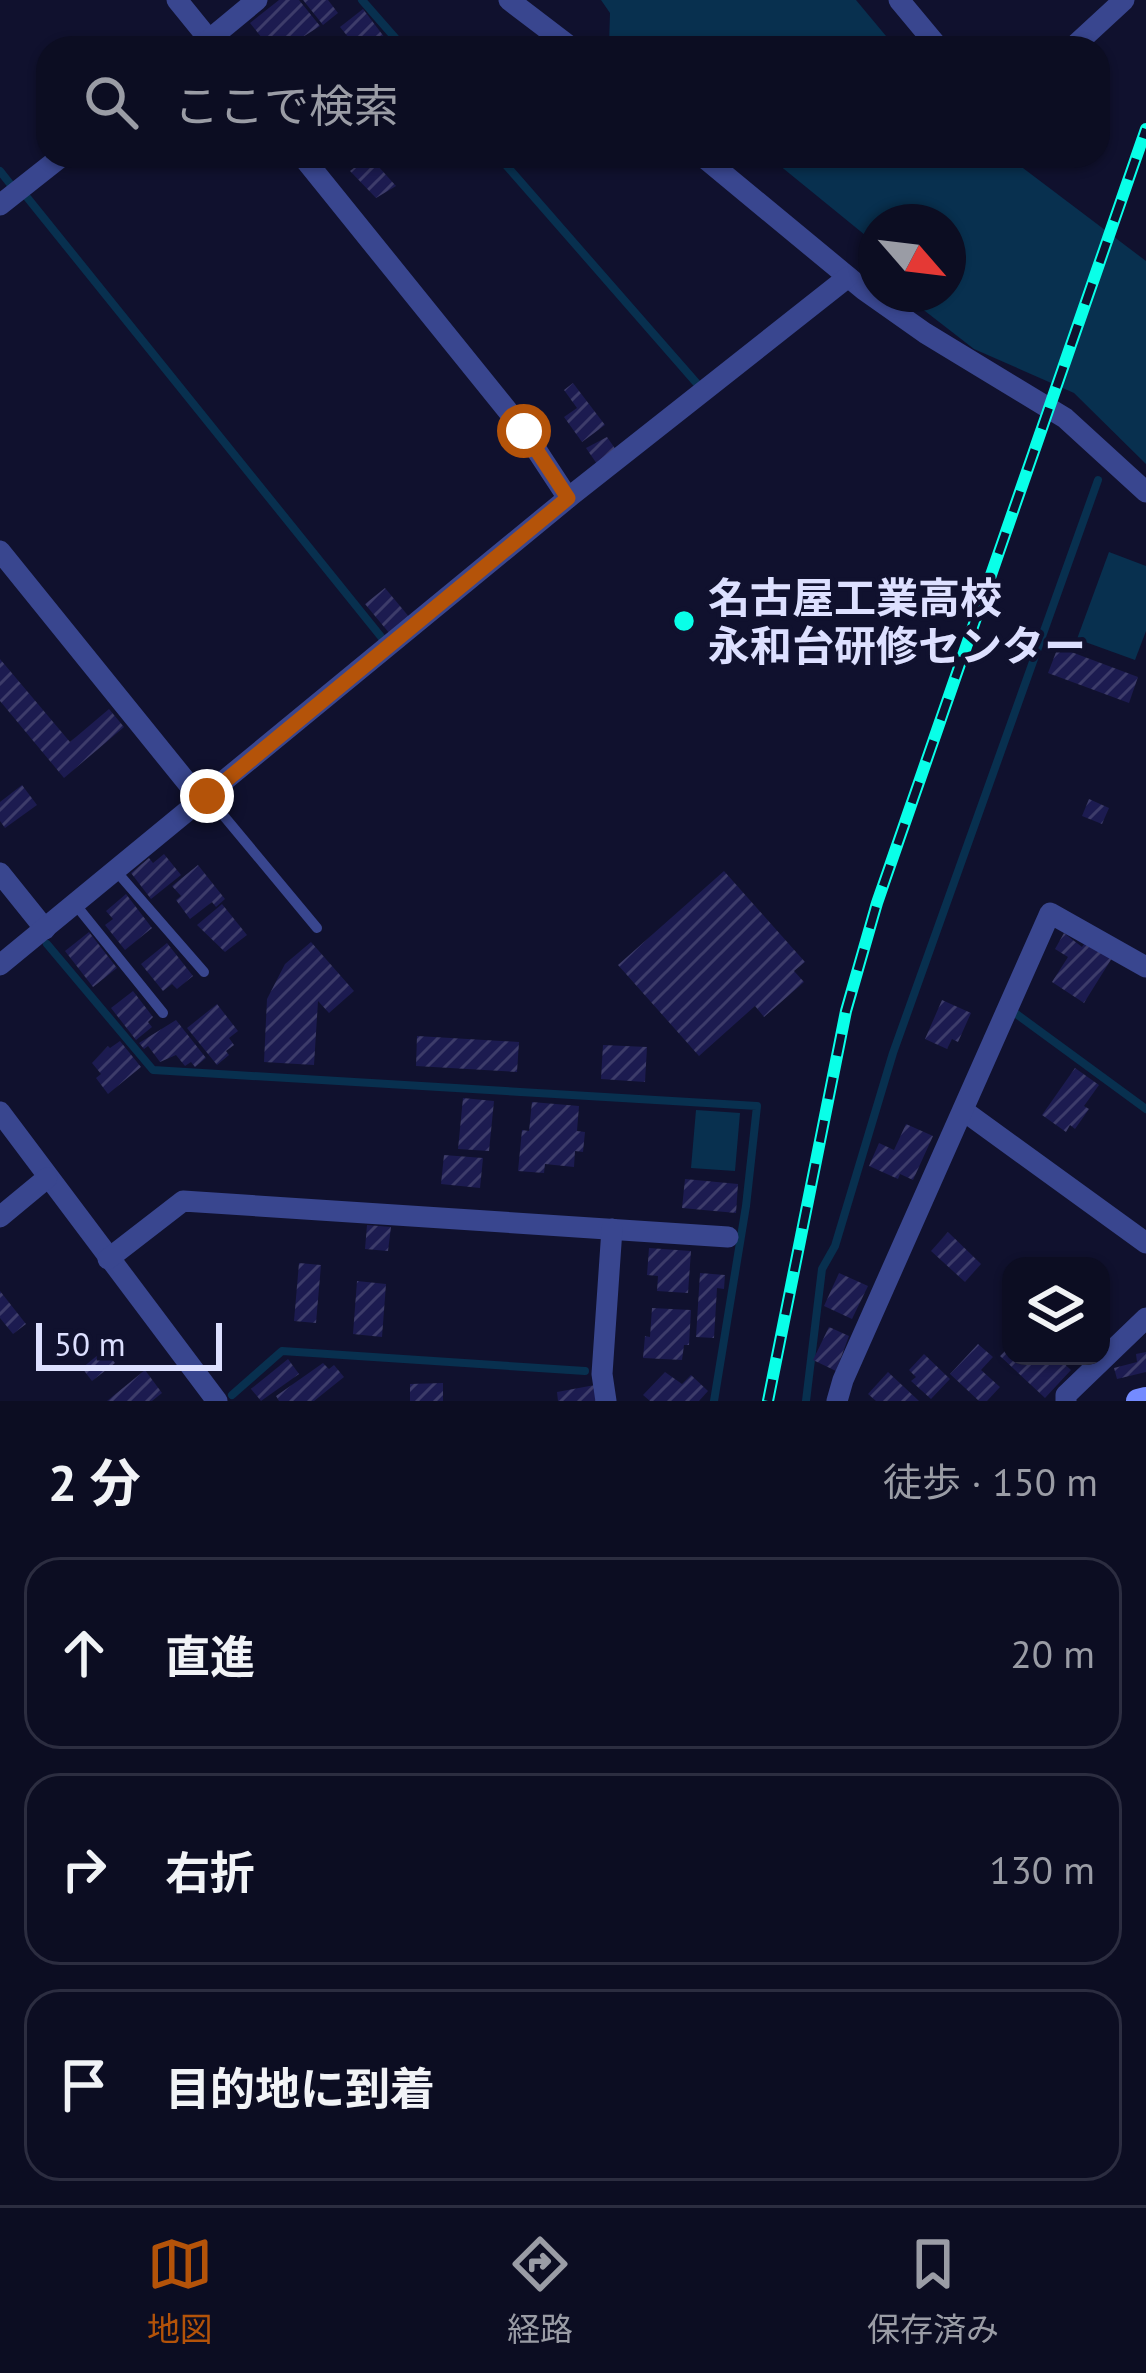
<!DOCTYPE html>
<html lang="ja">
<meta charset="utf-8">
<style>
body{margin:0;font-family:"PT Sans","Noto Sans JP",sans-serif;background:#1a1b2f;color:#f1f3f6}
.controls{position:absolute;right:36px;bottom:36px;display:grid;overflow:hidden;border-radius:24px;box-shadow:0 3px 9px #0004}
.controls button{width:108px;height:108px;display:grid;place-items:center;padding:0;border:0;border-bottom:3px solid #2c2d40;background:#0c0d22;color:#f1f3f6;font:60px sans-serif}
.compass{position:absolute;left:858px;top:204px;width:108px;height:108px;border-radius:50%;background:#0c0d22;box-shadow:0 3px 9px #0004;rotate:118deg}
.scale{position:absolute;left:36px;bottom:30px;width:186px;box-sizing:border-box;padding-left:12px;border:6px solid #dde0ff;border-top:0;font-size:33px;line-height:42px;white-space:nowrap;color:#dde0ff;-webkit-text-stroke:9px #10112e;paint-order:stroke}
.stop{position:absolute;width:36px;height:36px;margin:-27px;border:9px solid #b45309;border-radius:50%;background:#fff}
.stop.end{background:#b45309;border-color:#fff;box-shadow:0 3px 12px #0008}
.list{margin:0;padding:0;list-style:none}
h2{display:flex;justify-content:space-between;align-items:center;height:156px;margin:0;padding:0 48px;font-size:51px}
h2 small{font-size:39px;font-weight:400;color:#9a9ca5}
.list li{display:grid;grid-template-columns:78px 1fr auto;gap:36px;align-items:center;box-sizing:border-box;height:192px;margin:0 24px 24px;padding:0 24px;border:3px solid #2c2d40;border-radius:36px}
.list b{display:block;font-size:45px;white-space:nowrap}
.list em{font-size:39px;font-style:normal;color:#9a9ca5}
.icon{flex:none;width:66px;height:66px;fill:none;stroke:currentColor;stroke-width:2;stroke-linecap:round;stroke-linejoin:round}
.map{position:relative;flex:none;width:1146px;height:1401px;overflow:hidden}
.search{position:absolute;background:#0c0d22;box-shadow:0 3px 9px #0004;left:36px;right:36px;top:36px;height:132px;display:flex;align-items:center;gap:30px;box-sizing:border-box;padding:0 42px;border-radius:36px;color:#9a9ca5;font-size:45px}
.sheet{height:804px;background:#0c0d22}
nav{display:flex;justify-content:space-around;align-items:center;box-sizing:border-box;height:168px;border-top:3px solid #2c2d40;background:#0c0d22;font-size:33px;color:#9a9ca5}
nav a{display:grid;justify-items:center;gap:6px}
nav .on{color:#b45309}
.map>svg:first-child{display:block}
.water{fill:#08304f}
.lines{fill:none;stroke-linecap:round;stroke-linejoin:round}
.stream{stroke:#08304f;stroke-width:8}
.building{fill:url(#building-hatch)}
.lane{stroke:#39468f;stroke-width:10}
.street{stroke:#39468f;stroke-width:21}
.secondary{stroke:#748bff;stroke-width:24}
.rail-casing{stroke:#09ffe8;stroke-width:12}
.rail{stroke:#10112e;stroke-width:8;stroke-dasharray:22;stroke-linecap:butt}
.route{stroke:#b45309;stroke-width:15}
.poi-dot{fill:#09ffe8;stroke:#10112e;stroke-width:4.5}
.labels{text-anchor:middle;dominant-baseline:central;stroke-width:9;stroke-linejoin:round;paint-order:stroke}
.poi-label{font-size:42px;font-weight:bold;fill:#dde0ff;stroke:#10112e;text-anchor:start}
</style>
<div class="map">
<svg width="1146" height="1401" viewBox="0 0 1146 1401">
<defs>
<pattern id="building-hatch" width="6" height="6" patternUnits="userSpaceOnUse" patternTransform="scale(3)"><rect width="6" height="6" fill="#1c1b50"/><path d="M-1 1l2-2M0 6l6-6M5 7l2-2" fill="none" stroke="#3d3c6a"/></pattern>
</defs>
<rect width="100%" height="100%" fill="#10112e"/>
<g class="water">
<path d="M601,0h255l40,48h-283l-4,-2 1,-33z"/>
<path d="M768,156h239l139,105v203l-72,-71 -100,-44 -71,-55h45v-72h-72v22z"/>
<path d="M1109,552l37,14v65l-11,29 -58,-21z"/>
<path d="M696,1110l44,3 -5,58 -44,-3z"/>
</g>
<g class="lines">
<g class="stream">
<path d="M362,0l42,48"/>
<path d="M498,156l202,231"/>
<path d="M0,171l11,14"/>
<path d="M26,196l356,442"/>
<path d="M47,944l106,126 604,36 -11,100 -32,195"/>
<path d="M1015,1013l131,96"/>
<path d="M232,1395l50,-44 303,20"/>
<path d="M806,1401l16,-132 13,-23 58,-193 205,-573"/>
</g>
</g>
<g class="building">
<path d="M279,0h20l21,26 -28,18 3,4h-25l-20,-25z"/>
<path d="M303,0h25l10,13 -15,12z"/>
<path d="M363,9l22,29 -12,10h-16l-17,-21z"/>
<path d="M369,156l27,30 -20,12 -26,-27z"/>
<path d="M573,383l32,42 -23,17 -18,-25 13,-9 -13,-18z"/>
<path d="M607,437l9,13 -19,14 -11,-16z"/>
<path d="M385,588l25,30 -20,16 -25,-30z"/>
<path d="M1058,647l80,30 -9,26 -81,-30z"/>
<path d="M0,659l70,83 39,-33 15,18 -60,51 -64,-77z"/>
<path d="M22,785l15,20 -32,23 -5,-7v-19z"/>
<path d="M1089,799l20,9 -7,16 -20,-8z"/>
<path d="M164,854l17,21 -30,24 -20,-26 18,-15 4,5z"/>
<path d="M198,865l27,34 -9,8 -4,-5 -22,17 -14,-19 5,-4 -9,-10z"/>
<path d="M724,871l81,91 -11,9 10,11 -40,35 -9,-11 -56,50 -81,-91z"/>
<path d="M126,894l26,34 -27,22 -20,-25 8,-6 -7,-8z"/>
<path d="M222,904l25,31 -22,17 -28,-27z"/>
<path d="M89,932l28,36 -24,19 -28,-36z"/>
<path d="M1064,933l18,14 4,-6 26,17 -28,45 -32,-21 16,-25 -13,-8z"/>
<path d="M311,942l43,49 -25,22 -11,-12 -4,64 -50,-3 3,-63 18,-35z"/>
<path d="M167,943l26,33 -16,13 -5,-5 -9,7 -22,-27z"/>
<path d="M133,991l20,26 -5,5 4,5 -16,13 -25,-32z"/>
<path d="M942,1000l29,13 -13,29 -6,-3 -5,10 -22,-10z"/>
<path d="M217,1004l21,27 -9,7 5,7 -8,6 3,4 -12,10 -30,-37z"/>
<path d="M176,1020l30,38 -11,9 -4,-5 -6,4 -9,-11 -16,7 -12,-16 -4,3 -5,-6z"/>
<path d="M417,1036l102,6 -2,30 -101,-6z"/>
<path d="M120,1041l21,26 -33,27 -12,-16 5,-4 -9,-11 16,-17 2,2z"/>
<path d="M603,1045l44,2 -2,35 -44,-3z"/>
<path d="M1075,1068l24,17 -15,21 5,3 -14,20 -5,-4 -4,7 -24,-17z"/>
<path d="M463,1098l31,3 -5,50 -31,-2z"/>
<path d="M532,1102l47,4 -2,25 8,1 -2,20 -8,-1 -1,16 -29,-3 -1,9 -26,-2 4,-41 7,1z"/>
<path d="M906,1124l27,12 -20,44 -13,-6 -2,5 -29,-13 10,-23 15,7z"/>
<path d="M444,1155l39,3 -3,30 -39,-4z"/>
<path d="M685,1179l53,5 -2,29 -54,-5z"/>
<path d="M367,1225l24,2 -3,24 -23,-2z"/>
<path d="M948,1232l33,32 -16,18 -34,-31z"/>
<path d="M649,1248l42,3 -3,42 -31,-2 1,-15 -11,-1z"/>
<path d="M299,1263l22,2 -5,58 -22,-2z"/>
<path d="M700,1273l25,2 -1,14 -7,-1 -3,50 -18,-1z"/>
<path d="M839,1273l29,13 -16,33 -28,-13z"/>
<path d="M357,1281l29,3 -4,53 -29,-3z"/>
<path d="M0,1291l26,33 -13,10 -13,-16z"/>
<path d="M652,1308l39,2 -2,35h-5l-2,15 -39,-2 2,-22 5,1z"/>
<path d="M829,1327l20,9 -13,35 -23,-11z"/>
<path d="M978,1344l15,13 -12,13 19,17 -13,14h-8l-29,-27z"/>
<path d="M104,1350l11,13 -23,18 -10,-13z"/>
<path d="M1006,1350l9,8 41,-2 15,14 -26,28 -45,-42z"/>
<path d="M1146,1352v20l-29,7 -3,-11 23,-6 -1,-8z"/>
<path d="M924,1354l26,25 -19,20 -20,-18 5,-4 -7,-7z"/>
<path d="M288,1359l11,15 -38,27 -10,-12z"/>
<path d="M323,1363l6,6 5,-4 10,12 -30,24h-35l-3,-5z"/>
<path d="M145,1370l17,23 -10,8h-45z"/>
<path d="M665,1372l17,12 9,-9 17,16 -9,10h-49l-7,-6z"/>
<path d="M888,1372l31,29h-43l-8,-7z"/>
<path d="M443,1383v18h-33v-17z"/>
<path d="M595,1385l3,16h-40l-1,-9z"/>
</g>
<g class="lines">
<g class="lane">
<path d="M208,797l109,131"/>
<path d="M116,871l88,101"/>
<path d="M75,904l88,109"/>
</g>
<g class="street">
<path d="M177,0l39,48"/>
<path d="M509,0l63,48"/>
<path d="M899,0l40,48"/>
<path d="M199,48l58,-48"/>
<path d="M1072,48l52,-48"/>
<path d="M302,156l222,275 44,67"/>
<path d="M702,156l162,134 61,43 140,85 81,74"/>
<path d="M0,205l62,-49"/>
<path d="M0,551l202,250"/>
<path d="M0,873l45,56"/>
<path d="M0,965l568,-467 280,-221"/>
<path d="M964,1111l182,132"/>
<path d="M0,1112l217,289"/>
<path d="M0,1217l47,-39"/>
<path d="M108,1259l75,-58 545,36"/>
<path d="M606,1401l-4,-27 10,-145"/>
<path d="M837,1401l6,-21 207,-467 96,54"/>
<path d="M1066,1401v-6l80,-77"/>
</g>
<path class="secondary" d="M1138,1401l8,-2"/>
<defs>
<path id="rail" d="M768,1401l78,-390 31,-108 269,-774"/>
</defs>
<use href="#rail" class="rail-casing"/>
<use href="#rail" class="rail"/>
</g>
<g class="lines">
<path class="route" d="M207,796l361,-298 -44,-67"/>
</g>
<circle class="poi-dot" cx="684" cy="621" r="12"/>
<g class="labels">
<g class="poi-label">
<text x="708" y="597">名古屋工業高校<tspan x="708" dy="48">永和台研修センター</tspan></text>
</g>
</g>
</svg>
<div class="controls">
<button><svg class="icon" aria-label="layers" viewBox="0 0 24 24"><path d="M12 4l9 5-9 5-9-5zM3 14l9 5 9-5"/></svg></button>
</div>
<svg class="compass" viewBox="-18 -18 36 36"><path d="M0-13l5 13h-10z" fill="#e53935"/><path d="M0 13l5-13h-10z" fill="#9a9ca5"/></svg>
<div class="scale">50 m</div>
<div class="stop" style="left:524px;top:431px"></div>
<div class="stop end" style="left:207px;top:796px"></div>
<div class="search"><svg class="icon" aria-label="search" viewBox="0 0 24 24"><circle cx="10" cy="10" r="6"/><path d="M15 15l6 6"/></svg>ここで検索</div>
</div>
<section class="sheet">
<h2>2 分<small>徒歩 · 150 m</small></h2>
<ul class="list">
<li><svg class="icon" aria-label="ahead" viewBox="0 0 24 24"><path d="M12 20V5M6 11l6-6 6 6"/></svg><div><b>直進</b></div><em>20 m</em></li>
<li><svg class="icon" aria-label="right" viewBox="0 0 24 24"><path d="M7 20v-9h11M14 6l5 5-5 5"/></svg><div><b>右折</b></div><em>130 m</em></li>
<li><svg class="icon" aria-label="arrive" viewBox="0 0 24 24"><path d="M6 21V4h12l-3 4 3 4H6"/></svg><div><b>目的地に到着</b></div></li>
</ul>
</section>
<nav>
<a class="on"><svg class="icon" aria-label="map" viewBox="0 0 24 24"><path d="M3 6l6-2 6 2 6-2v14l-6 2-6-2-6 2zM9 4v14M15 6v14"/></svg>地図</a>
<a><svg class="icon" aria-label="directions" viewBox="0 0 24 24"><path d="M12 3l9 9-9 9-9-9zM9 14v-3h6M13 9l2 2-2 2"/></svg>経路</a>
<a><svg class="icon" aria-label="saved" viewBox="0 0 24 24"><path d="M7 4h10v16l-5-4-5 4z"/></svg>保存済み</a>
</nav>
